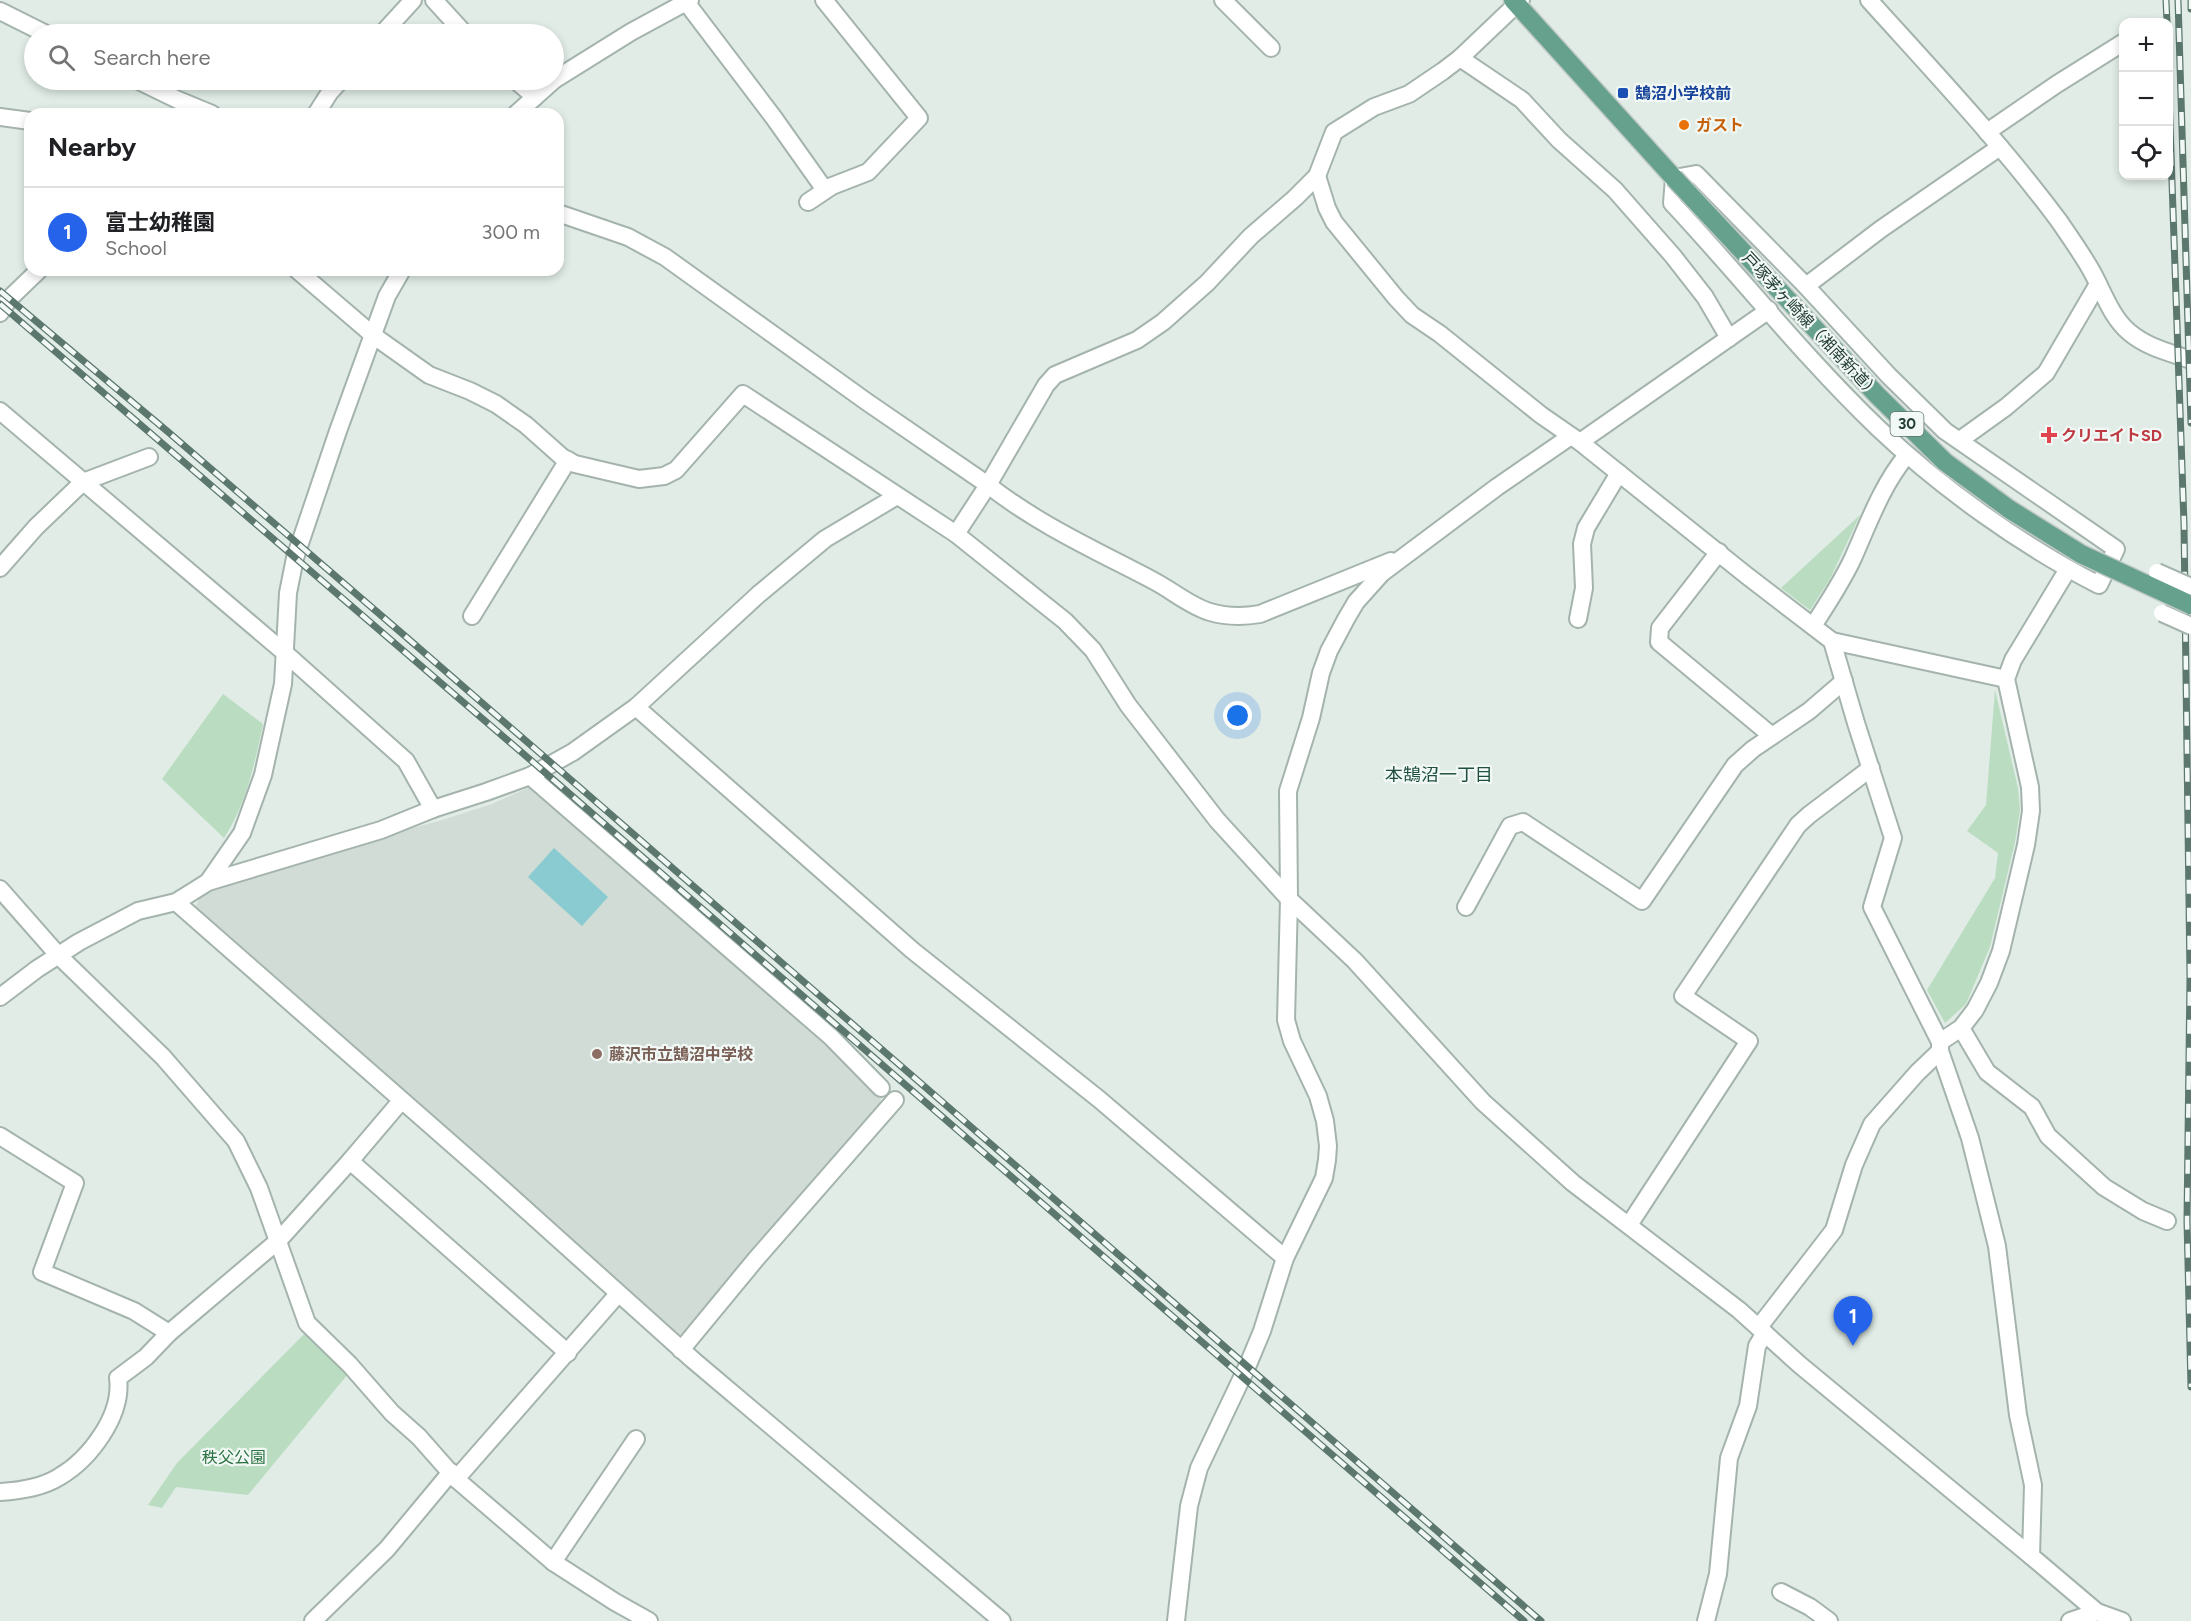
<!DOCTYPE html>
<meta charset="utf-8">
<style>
body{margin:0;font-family:Figtree,"Noto Sans JP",sans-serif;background:#f6f6f6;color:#202124}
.controls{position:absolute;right:18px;top:18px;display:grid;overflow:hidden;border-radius:12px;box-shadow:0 3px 9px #0003}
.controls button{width:54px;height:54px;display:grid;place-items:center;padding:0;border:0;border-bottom:2px solid #e0e0e0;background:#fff;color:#202124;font:30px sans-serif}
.you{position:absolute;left:1238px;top:716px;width:21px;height:21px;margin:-15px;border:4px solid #fff;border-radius:50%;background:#1a73e8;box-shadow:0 0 0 9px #1a73e833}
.badge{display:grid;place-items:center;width:39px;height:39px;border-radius:50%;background:#2563eb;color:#fff;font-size:20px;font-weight:700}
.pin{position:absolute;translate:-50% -50px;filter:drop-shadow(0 2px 3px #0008)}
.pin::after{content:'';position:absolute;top:32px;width:21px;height:18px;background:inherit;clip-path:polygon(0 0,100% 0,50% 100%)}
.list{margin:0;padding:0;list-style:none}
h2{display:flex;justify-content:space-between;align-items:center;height:78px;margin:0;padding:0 24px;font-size:26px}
h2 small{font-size:20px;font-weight:400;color:#757577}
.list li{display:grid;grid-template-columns:39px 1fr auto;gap:18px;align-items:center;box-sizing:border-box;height:90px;padding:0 24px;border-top:2px solid #e0e0e0}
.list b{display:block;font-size:22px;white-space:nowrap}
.list p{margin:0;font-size:20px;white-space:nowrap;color:#757577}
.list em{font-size:20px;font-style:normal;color:#757577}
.icon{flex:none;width:33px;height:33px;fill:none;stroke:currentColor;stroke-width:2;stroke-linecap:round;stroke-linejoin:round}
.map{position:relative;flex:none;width:2191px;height:1621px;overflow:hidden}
.search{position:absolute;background:#fff;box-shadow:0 3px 9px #0003;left:24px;top:24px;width:540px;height:66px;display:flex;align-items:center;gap:15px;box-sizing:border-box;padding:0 21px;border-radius:33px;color:#757577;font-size:22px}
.panel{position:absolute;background:#fff;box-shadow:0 3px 9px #0003;left:24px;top:108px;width:540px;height:168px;border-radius:18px}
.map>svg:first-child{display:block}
.built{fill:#d0dcd5}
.green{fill:#baddc1}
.water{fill:#89cbd1}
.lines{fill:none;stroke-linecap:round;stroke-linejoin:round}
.street-casing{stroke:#a4b4ad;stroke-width:20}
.primary-casing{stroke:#c1c9c6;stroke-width:21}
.street{stroke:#fff;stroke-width:16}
.primary{stroke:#66a18e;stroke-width:18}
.rail-casing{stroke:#5c786e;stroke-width:7}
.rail{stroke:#f2f8f5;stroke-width:4.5;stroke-dasharray:14;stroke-linecap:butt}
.street-bridge-casing{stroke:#a4b4ad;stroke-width:20;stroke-linecap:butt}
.primary-bridge-casing{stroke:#c1c9c6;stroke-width:21;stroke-linecap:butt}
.street-bridge{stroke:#fff;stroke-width:16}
.primary-bridge{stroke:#66a18e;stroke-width:18}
.transit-dot{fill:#1a4fb4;stroke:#f2f8f5;stroke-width:2}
.food-dot{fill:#e8710a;stroke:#f2f8f5;stroke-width:2}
.health-dot{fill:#e0444e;stroke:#f2f8f5;stroke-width:2}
.education-dot{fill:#8d6e63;stroke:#f2f8f5;stroke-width:2}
.labels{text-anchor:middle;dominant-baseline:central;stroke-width:4.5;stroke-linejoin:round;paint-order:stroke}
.shield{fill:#f2f8f5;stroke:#60756d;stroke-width:1.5}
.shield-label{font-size:15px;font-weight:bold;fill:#223d33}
.transit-label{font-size:16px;font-weight:bold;fill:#164399;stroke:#f2f8f5;text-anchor:start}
.food-label{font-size:16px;font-weight:bold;fill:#c56008;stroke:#f2f8f5;text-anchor:start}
.street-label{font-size:16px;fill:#223d33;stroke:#f2f8f5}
.health-label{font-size:16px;font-weight:bold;fill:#be3a42;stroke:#f2f8f5;text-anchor:start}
.education-label{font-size:16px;font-weight:bold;fill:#785e54;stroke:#f2f8f5;text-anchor:start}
.park-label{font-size:16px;fill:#2c7342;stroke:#f2f8f5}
.neighbourhood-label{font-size:18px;fill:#1e4f3f;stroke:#f2f8f5}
</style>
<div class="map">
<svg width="2191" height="1621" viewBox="0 0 2191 1621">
<rect width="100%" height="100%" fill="#e1ece6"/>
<path class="built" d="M530,787l351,307 -1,13 -192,228 -11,-1 -58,-53 -330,-288 -94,-85 8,-18 151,-47 85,-22 53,-17z"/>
<g class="green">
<path d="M1860,515l-30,64 -20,31 -29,-22z"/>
<path d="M1995,690l23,98 2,22 -5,32 -25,105 -24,57 -21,19 -18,-33 68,-112 3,-25 -31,-22 19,-26z"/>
<path d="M223,694l40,30c-8,39 -17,80 -39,114l-62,-59z"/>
<path d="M308,1330l45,38 -105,127 -72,-8 -14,21 -14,-3 29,-42z"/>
</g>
<path class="water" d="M554,848l54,49 -26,29 -54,-49z"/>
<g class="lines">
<defs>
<g id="street">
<path d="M434,0l31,34"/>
<path d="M1223,0l48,48"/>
<path d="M1869,0c65,72 132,143 190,221 11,16 23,33 32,49 12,21 20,47 38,62 19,16 40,20 62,28"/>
<path d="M686,2l88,116 51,72"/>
<path d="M0,11l46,23"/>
<path d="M382,34l31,-34"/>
<path d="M1460,58l62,42 37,40 56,50 58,66 32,41 24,41"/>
<path d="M137,80l41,20 34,14"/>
<path d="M515,80l20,17"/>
<path d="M316,114l14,-22 11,-12"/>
<path d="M516,114l38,-34 77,-48 59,-32"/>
<path d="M0,117l30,4"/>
<path d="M1987,132l70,-48 67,-42"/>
<path d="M1696,174l110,112 83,90 56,55 171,118 -17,36c-77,-39 -159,-98 -221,-157 -74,-71 -137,-151 -206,-225l2,-25z"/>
<path d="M1317,176l10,32 7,14 62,76 16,17 28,19 101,81 39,27 166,133 86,66 24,82 37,115 -21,69 68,135v9l30,87 27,108 21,169 15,70 -2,71 66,56 25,9"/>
<path d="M808,202l24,-16 36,-14 51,-54 -95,-118"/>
<path d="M558,213l70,24 37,20 202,145 121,83c51,40 109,66 166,96 19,10 36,25 56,31 17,5 33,5 50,2l131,-53"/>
<path d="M297,270l77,66 55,39 41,16 26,13 30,21 36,32 13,7 64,15 25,-3 12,-6 67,-76 213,140 109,87 28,29 35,55 89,115 72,79 66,62 128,141 90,81 166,127 61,55 231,191"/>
<path d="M1806,286l75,-57 119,-82"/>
<path d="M0,313l9,-14 30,-29"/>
<path d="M0,411l285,242 121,108 27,48"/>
<path d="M1960,440l46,-33 40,-34 52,-89"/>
<path d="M1580,442l189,-132"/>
<path d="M956,534l32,-49 58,-100 9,-10 82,-35 26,-18 44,-39 44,-47 44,-38 22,-22 17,-44 40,-25 35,-13 34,-23 17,-13 61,-58"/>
<path d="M1719,552l-59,76 -1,14 113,94"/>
<path d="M0,568l36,-41 47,-45 66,-25"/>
<path d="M472,616l96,-156"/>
<path d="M1578,619l6,-31 -2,-44 4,-16 33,-55"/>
<path d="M1813,626c14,-22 29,-44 40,-68 16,-36 29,-73 54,-103"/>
<path d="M1832,641l174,38"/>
<path d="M636,707l276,243 188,150 185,158"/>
<path d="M530,776l301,261 50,51"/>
<path d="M208,882l34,-49 21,-58 20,-91 5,-91 7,-35 43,-127 49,-135 15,-26"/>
<path d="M0,889l59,67 104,101 73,84 23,47 48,135 43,42 42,48 27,24 37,42 97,83 62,40 34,19"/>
<path d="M176,902l310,272 207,186 309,261"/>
<path d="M1466,907l44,-81 13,-4 119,79 93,-136 18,-16 56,-38 35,-30"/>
<path d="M0,997l37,-28 42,-27 59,-31 38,-9 32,-20 173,-52 52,-21 53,-17 44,-16 43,-24 63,-45 123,-113 66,-55 72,-43"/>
<path d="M1961,1028l26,44 45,35 16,29 56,51 39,24 24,10"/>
<path d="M1940,1042l21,-14 14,-18 14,-27 12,-32 25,-106 5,-34 -1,-24 -24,-108 7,-19 55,-91"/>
<path d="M0,1136l75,47 -33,89 92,39 35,22"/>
<path d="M350,1161l218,192"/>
<path d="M1629,1225l120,-184 -66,-45 115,-171 11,-10 62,-47"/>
<path d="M1759,1327l75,-97 20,-65 18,-41 45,-51 23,-22"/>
<path d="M681,1350l75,-91 139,-159"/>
<path d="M456,1479l162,-185"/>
<path d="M0,1492c18,-1 43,-5 59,-15 31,-18 64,-62 59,-99l28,-21 23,-24 110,-93 71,-79 51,-60"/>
<path d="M553,1562l83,-123"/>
<path d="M1781,1592l29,15 19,14"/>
<path d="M313,1621l74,-72 64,-77"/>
<path d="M1176,1621l13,-115 10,-38 48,-101 15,-36 23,-73 39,-80 3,-18 1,-14 -3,-25 -7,-25 -26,-55 -6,-21 3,-121 -1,-108 23,-73 10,-45 8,-22 17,-32 10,-17 26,-29 115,-86 74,-51"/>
<path d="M1706,1621l12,-47 11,-116 19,-52 9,-60 8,-13"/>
<path d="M2070,1621l27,-9"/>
</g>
<path id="primary" d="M1513,0l161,178"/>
</defs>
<use href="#street" class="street-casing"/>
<use href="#primary" class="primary-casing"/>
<use href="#street" class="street"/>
<use href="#primary" class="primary"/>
<defs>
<g id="rail">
<path d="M2166,0l1,22"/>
<path d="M2178,0l13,423"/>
<path d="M2191,0v9"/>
<path d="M2168,68l16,456 6,452 -3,245 4,166"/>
<path d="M0,291l167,140 238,205 1136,985"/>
<path d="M0,304l541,465 983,852"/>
</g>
</defs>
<use href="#rail" class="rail-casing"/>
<use href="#rail" class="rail"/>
<defs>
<g id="street-bridge">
<path d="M2157,572l34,15"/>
<path d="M2162,613l29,13"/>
</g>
<path id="primary-bridge" d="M1674,178l203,217 68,67 64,47 72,45 110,51"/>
</defs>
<use href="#street-bridge" class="street-bridge-casing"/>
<use href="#primary-bridge" class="primary-bridge-casing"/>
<use href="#street-bridge" class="street-bridge"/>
<use href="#primary-bridge" class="primary-bridge"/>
</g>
<rect class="transit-dot" x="1617" y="87" width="12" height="12" rx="3"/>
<circle class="food-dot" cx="1684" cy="125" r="6"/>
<path class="health-dot" d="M2046 426h6v6h6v6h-6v6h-6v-6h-6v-6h6z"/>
<circle class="education-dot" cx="597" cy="1054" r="6"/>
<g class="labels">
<rect class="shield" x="1890.5" y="412" width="33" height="24" rx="4.5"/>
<g class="shield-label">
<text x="1907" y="424">30</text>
</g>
<g class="transit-label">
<text x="1635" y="93">鵠沼小学校前</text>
</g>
<g class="food-label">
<text x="1696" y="125">ガスト</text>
</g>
<g class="street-label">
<text transform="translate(1811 325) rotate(47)">戸塚茅ヶ崎線（湘南新道）</text>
</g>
<g class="health-label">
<text x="2061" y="435">クリエイトSD</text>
</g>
<g class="education-label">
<text x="609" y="1054">藤沢市立鵠沼中学校</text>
</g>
<g class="park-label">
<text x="234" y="1457">秩父公園</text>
</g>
<g class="neighbourhood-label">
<text x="1439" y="775">本鵠沼一丁目</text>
</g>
</g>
</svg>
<div class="controls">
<button>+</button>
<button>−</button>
<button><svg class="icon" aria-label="locate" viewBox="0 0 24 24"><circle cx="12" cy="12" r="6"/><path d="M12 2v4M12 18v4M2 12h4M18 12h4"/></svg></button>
</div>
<div class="you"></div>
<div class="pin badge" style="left:1853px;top:1346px">1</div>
<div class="search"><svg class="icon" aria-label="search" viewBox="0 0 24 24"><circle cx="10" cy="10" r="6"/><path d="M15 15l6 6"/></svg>Search here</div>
<section class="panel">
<h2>Nearby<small></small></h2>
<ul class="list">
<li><span class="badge">1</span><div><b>富士幼稚園</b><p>School</p></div><em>300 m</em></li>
</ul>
</section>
</div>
